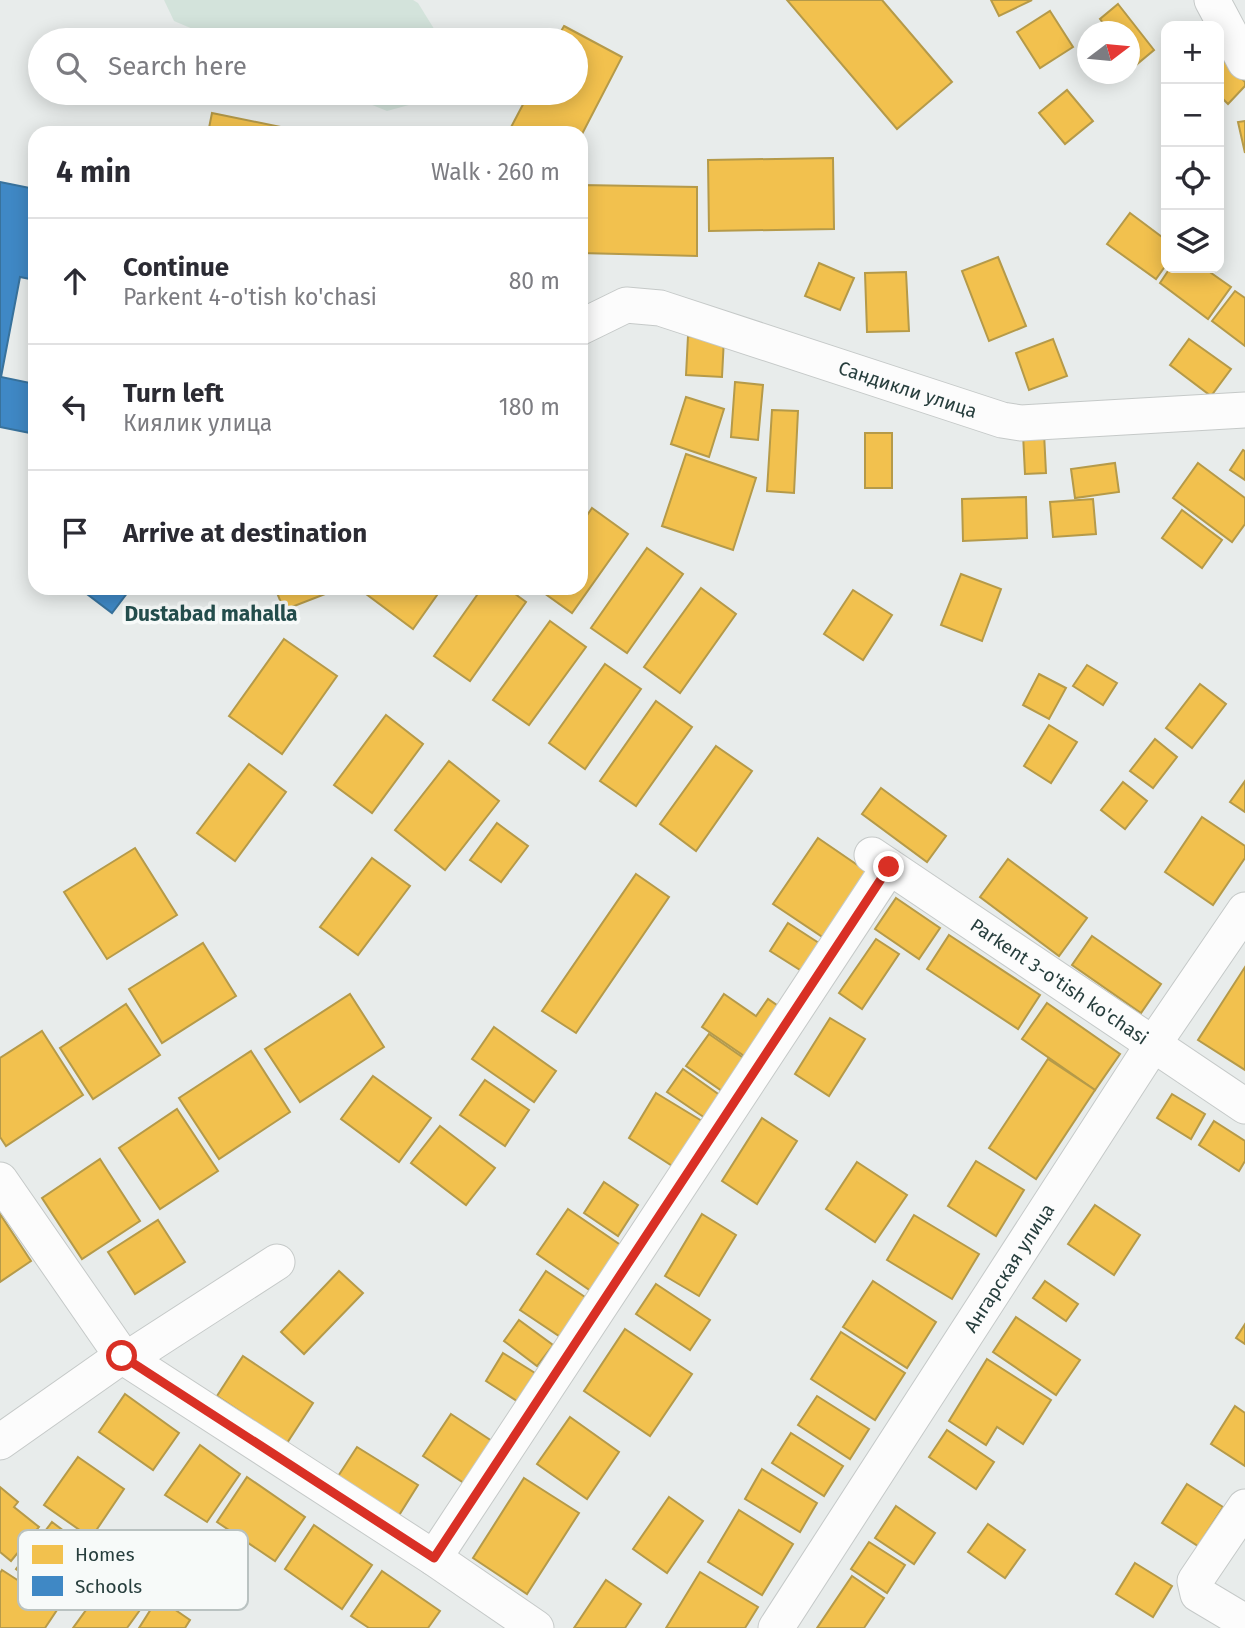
<!DOCTYPE html>
<meta charset="utf-8">
<style>
body{margin:0;font-family:"Fira Sans",sans-serif;background:#f2f2f3;color:#2b2b33}
.controls{position:absolute;right:21px;top:21px;display:grid;overflow:hidden;border-radius:14px;box-shadow:0 4px 18px #0003}
.controls button{width:63px;height:63px;display:grid;place-items:center;padding:0;border:0;border-bottom:2px solid #e1e1e2;background:#fff;color:#2b2b33;font:35px sans-serif}
.compass{position:absolute;left:1077px;top:21px;width:63px;height:63px;border-radius:50%;background:#fff;box-shadow:0 4px 18px #0003;rotate:74deg}
.stop{position:absolute;width:21px;height:21px;margin:-16px;border:5px solid #d93025;border-radius:50%;background:#fff}
.stop.end{background:#d93025;border-color:#fff;box-shadow:0 2px 7px #0008}
.list{margin:0;padding:0;list-style:none}
h2{display:flex;justify-content:space-between;align-items:center;height:91px;margin:0;padding:0 28px;font-size:30px}
h2 small{font-size:23px;font-weight:400;color:#7c7c81}
.list li{display:grid;grid-template-columns:46px 1fr auto;gap:21px;align-items:center;box-sizing:border-box;height:126px;padding:0 28px;border-top:2px solid #e1e1e2}
.list b{display:block;font-size:26px;white-space:nowrap}
.list p{margin:0;font-size:23px;white-space:nowrap;color:#7c7c81}
.list em{font-size:23px;font-style:normal;color:#7c7c81}
.icon{flex:none;width:38px;height:38px;fill:none;stroke:currentColor;stroke-width:2;stroke-linecap:round;stroke-linejoin:round}
.map{position:relative;flex:none;width:1245px;height:1628px;overflow:hidden}
.search{position:absolute;background:#fff;box-shadow:0 4px 18px #0003;left:28px;top:28px;width:560px;height:77px;display:flex;align-items:center;gap:18px;box-sizing:border-box;padding:0 24px;border-radius:38px;color:#7c7c81;font-size:26px}
.panel{position:absolute;background:#fff;box-shadow:0 4px 18px #0003;left:28px;top:126px;width:560px;height:469px;border-radius:21px}
.map>svg:first-child{display:block}
.green{fill:#d3e3db}
.homes{fill:#f2c14e;stroke:#b59a49;stroke-width:2}
.schools{fill:#3f88c5;stroke:#38729c;stroke-width:2}
.lines{fill:none;stroke-linecap:round;stroke-linejoin:round}
.minor-casing{stroke:#c5c9c8;stroke-width:37}
.minor{stroke:#fcfcfc;stroke-width:35}
.route{stroke:#d93025;stroke-width:9}
.labels{text-anchor:middle;dominant-baseline:central;stroke-width:7;stroke-linejoin:round;paint-order:stroke}
.street-label{font-size:19px;fill:#273e3d;stroke:#f7faf9}
.neighbourhood-label{font-size:21px;font-weight:bold;fill:#244e4d;stroke:#f7faf9}
.key{fill:#f7faf9;stroke:#b9c2c1;stroke-width:2}
.key-label{font-size:19px;fill:#273e3d}
</style>
<div class="map">
<svg width="1245" height="1628" viewBox="0 0 1245 1628">
<rect width="100%" height="100%" fill="#e8eceb"/>
<g class="green">
<path d="M164,0h249l5,3 23,37h-222l-45,-19z"/>
<path d="M343,93h87l-3,7 -40,11z"/>
</g>
<g class="homes">
<path d="M787,0h95l70,82 -55,47z"/>
<path d="M991,0h41l-33,16z"/>
<path d="M1118,4l36,46 -18,15 -6,-8v-25h-20l-10,-13z"/>
<path d="M1050,11l23,36 -33,21 -23,-36z"/>
<path d="M564,26l58,31 -41,79v-3h-73l21,-40h47v-53h-20z"/>
<path d="M1219,56l26,26v4l-17,18 -9,-9z"/>
<path d="M1067,90l26,31 -28,23 -26,-31z"/>
<path d="M212,113l98,20h-102z"/>
<path d="M1245,121v32l-7,-31z"/>
<path d="M833,158l1,71 -125,2 -1,-71z"/>
<path d="M581,185l116,2v69l-116,-3z"/>
<path d="M1130,213l36,27v25l-10,14 -49,-35z"/>
<path d="M998,257l28,69 -37,15 -27,-70z"/>
<path d="M819,263l35,15 -14,32 -35,-14z"/>
<path d="M1170,268h34l27,19 -23,32 -48,-36z"/>
<path d="M906,272l3,59 -42,1 -2,-59z"/>
<path d="M1235,291l10,7v48l-33,-25z"/>
<path d="M688,336l36,2 -2,39 -36,-2z"/>
<path d="M1053,339l14,37 -38,14 -13,-37z"/>
<path d="M1189,339l42,30 -20,27 -41,-31z"/>
<path d="M735,382l28,3 -5,55 -27,-3z"/>
<path d="M686,397l38,12 -15,48 -38,-13z"/>
<path d="M772,410l26,1 -4,82 -27,-2z"/>
<rect x="865" y="433" width="27" height="55"/>
<path d="M1044,433l2,40 -21,1 -2,-40z"/>
<path d="M1243,450l2,1v29l-15,-10z"/>
<path d="M686,454l70,24 -23,72 -71,-24z"/>
<path d="M1115,463l4,29 -44,6 -4,-29z"/>
<path d="M1198,463l47,35v26l-13,18 -59,-44z"/>
<path d="M1026,497l1,41 -64,3 -1,-42z"/>
<path d="M1093,499l3,35 -43,3 -3,-35z"/>
<path d="M592,508l36,26 -56,79 -35,-25h44v-64z"/>
<path d="M1182,510l40,30 -20,28 -40,-30z"/>
<path d="M647,548l36,26 -56,79 -36,-25z"/>
<path d="M961,574l40,15 -19,52 -41,-16z"/>
<path d="M275,588h63v1l-54,21z"/>
<path d="M358,588h84l-29,41z"/>
<path d="M482,588h25l19,14 -56,79 -36,-25z"/>
<path d="M701,588l35,26 -56,79 -36,-26z"/>
<path d="M853,590l39,25 -29,45 -39,-26z"/>
<path d="M550,621l36,26 -57,78 -36,-25z"/>
<path d="M284,639l53,37 -55,78 -53,-38z"/>
<path d="M605,664l36,25 -56,80 -36,-26z"/>
<path d="M1087,665l30,18 -14,22 -30,-19z"/>
<path d="M1039,674l27,14 -17,31 -26,-14z"/>
<path d="M1200,684l26,20 -34,44 -26,-20z"/>
<path d="M656,701l36,26 -56,79 -36,-25z"/>
<path d="M386,715l37,29 -51,69 -38,-28z"/>
<path d="M1049,725l28,17 -26,41 -27,-17z"/>
<path d="M1155,739l22,18 -24,31 -23,-17z"/>
<path d="M716,746l36,25 -56,80 -36,-27z"/>
<path d="M449,761l50,40 -54,69 -50,-40z"/>
<path d="M249,764l37,28 -51,69 -38,-28z"/>
<path d="M1245,781v31l-15,-10z"/>
<path d="M1123,782l24,19 -22,28 -24,-19z"/>
<path d="M881,788l65,48 -19,26 -65,-48z"/>
<path d="M1202,817l43,29v12l-32,47 -48,-33z"/>
<path d="M497,823l31,23 -27,36 -31,-22z"/>
<path d="M818,838l51,35 -45,65 -51,-34z"/>
<path d="M135,848l42,67 -70,44 -43,-67z"/>
<path d="M372,858l38,28 -52,69 -38,-28z"/>
<path d="M1008,859l79,59 -28,38 -79,-59z"/>
<path d="M636,874l33,23 -93,136 -34,-22z"/>
<path d="M896,898l44,30 -21,31 -44,-30z"/>
<path d="M788,923l34,22 -17,28 -35,-22z"/>
<path d="M949,935l91,60 -22,34 -91,-60z"/>
<path d="M1092,936l69,48 -20,29 -69,-48z"/>
<path d="M876,939l23,15 -37,55 -23,-16z"/>
<path d="M203,943l33,53 -74,47 -33,-54z"/>
<path d="M1245,967v103l-47,-30z"/>
<path d="M350,994l34,53 -84,55 -35,-53z"/>
<path d="M724,994l32,22 12,-17 19,13 -34,50 -51,-35z"/>
<path d="M1047,1003l73,51 -25,36 -73,-51z"/>
<path d="M126,1004l34,51 -67,44 -33,-51z"/>
<path d="M830,1018l35,21 -36,57 -34,-22z"/>
<path d="M494,1027l62,44 -22,31 -62,-43z"/>
<path d="M42,1031l41,64 -77,51 -6,-9v-79z"/>
<path d="M709,1034l36,25 -23,32 -36,-25z"/>
<path d="M251,1051l39,61 -71,47 -40,-61z"/>
<path d="M1048,1059l47,31 -59,89 -47,-31z"/>
<path d="M683,1069l38,27 -16,22 -38,-26z"/>
<path d="M373,1076l58,42 -32,44 -58,-43z"/>
<path d="M485,1080l44,30 -24,36 -45,-31z"/>
<path d="M656,1093l46,28 -28,46 -45,-29z"/>
<path d="M1172,1094l33,20 -14,25 -34,-21z"/>
<path d="M177,1109l41,62 -58,38 -41,-61z"/>
<path d="M762,1118l35,23 -40,63 -35,-23z"/>
<path d="M1214,1121l31,20v20l-6,10 -40,-26z"/>
<path d="M440,1126l55,42 -29,37 -55,-42z"/>
<path d="M100,1159l40,62 -58,38 -40,-61z"/>
<path d="M976,1161l48,29 -28,46 -48,-30z"/>
<path d="M857,1162l50,33 -32,47 -49,-33z"/>
<path d="M604,1182l34,23 -20,31 -34,-23z"/>
<path d="M1095,1205l45,30 -26,40 -46,-31z"/>
<path d="M568,1209l54,37 -31,45 -54,-37z"/>
<path d="M0,1214l31,47 -31,21z"/>
<path d="M702,1214l34,21 -37,61 -34,-20z"/>
<path d="M914,1215l65,39 -27,45 -65,-39z"/>
<path d="M158,1220l27,42 -50,32 -27,-42z"/>
<path d="M339,1271l24,22 -59,61 -23,-22z"/>
<path d="M546,1271l42,28 -26,39 -42,-28z"/>
<path d="M873,1281l63,41 -29,46 -64,-41z"/>
<path d="M1045,1281l33,23 -12,17 -33,-23z"/>
<path d="M656,1284l54,36 -20,30 -54,-36z"/>
<path d="M1016,1317l64,43 -24,35 -63,-43z"/>
<path d="M519,1320l34,25 -16,21 -33,-25z"/>
<path d="M1245,1324v20l-9,-6z"/>
<path d="M625,1329l67,45 -42,62 -66,-45z"/>
<path d="M841,1332l64,41 -30,47 -64,-41z"/>
<path d="M503,1353l32,20 -18,28 -31,-20z"/>
<path d="M243,1356l70,47 -26,40 -70,-47z"/>
<path d="M987,1359l64,41 -28,44 -26,-17 -11,18 -37,-24z"/>
<path d="M125,1394l54,39 -26,37 -54,-38z"/>
<path d="M817,1396l52,33 -19,30 -52,-34z"/>
<path d="M1235,1406l10,7v53l-34,-22z"/>
<path d="M451,1414l44,29 -28,42 -44,-29z"/>
<path d="M570,1417l49,35 -32,47 -50,-35z"/>
<path d="M947,1430l47,32 -18,27 -47,-32z"/>
<path d="M791,1433l52,33 -19,30 -52,-33z"/>
<path d="M200,1445l40,29 -33,48 -42,-27z"/>
<path d="M357,1447l61,38 -22,35 -61,-39z"/>
<path d="M78,1457l46,32 -33,49 -47,-33z"/>
<path d="M762,1469l55,34 -17,29 -55,-33z"/>
<path d="M247,1477l58,40 -30,44 -58,-39z"/>
<path d="M524,1478l55,35 -52,81 -54,-36z"/>
<path d="M1187,1484l36,23 -25,39 -36,-23z"/>
<path d="M0,1487l18,15 -4,5 25,20 -28,34 -11,-9z"/>
<path d="M669,1497l34,24 -36,52 -34,-24z"/>
<path d="M896,1506l39,27 -21,31 -39,-26z"/>
<path d="M739,1510l54,34 -31,51 -54,-33z"/>
<path d="M52,1522l41,31 -37,47 -40,-31z"/>
<path d="M988,1524l37,26 -20,28 -37,-26z"/>
<path d="M314,1525l58,40 -30,44 -57,-40z"/>
<path d="M869,1542l36,23 -18,28 -36,-24z"/>
<path d="M1135,1563l37,23 -19,31 -37,-23z"/>
<path d="M2,1570l57,37 -14,21h-45v-55z"/>
<path d="M115,1570l35,26 -23,32h-54z"/>
<path d="M382,1571l58,40 -12,17h-59l-18,-12z"/>
<path d="M700,1572l58,35 -13,21h-79z"/>
<path d="M852,1576l32,22 -20,30h-47z"/>
<path d="M606,1580l35,24 -16,24h-51z"/>
<path d="M158,1598l32,22 -5,8h-46z"/>
</g>
<g class="schools">
<path d="M0,182l35,7v91l-15,-3 -19,100 34,7v50l-35,-7z"/>
<path d="M79,588h52l-19,25z"/>
</g>
<g class="lines">
<defs>
<g id="minor">
<path d="M1212,0l33,62"/>
<path id="s1" d="M581,327l45,-22 34,3 342,112 19,3 224,-13"/>
<path id="s2" d="M872,855l373,251"/>
<path d="M0,1180l122,176 312,202 102,70"/>
<path d="M127,1359l150,-97"/>
<path d="M0,1442l122,-86"/>
<path d="M1245,1507l-50,74 3,13 47,28"/>
<path d="M434,1558l455,-691"/>
<path id="s3" d="M776,1628l376,-582 93,-136"/>
</g>
</defs>
<use href="#minor" class="minor-casing"/>
<use href="#minor" class="minor"/>
</g>
<g class="lines">
<path class="route" d="M122,1356l312,202 455,-691"/>
</g>
<g class="labels">
<g class="street-label">
<text stroke="none"><textPath href="#s1" startOffset="345">Сандикли улица</textPath></text>
<text stroke="none"><textPath href="#s2" startOffset="226">Parkent 3-o'tish ko'chasi</textPath></text>
<text stroke="none"><textPath href="#s3" startOffset="429">Ангарская улица</textPath></text>
</g>
<g class="neighbourhood-label">
<text x="211" y="614">Dustabad mahalla</text>
</g>
</g>
<rect x="18" y="1530" width="230" height="80" rx="10" class="key"/>
<rect x="32" y="1545" width="31" height="19" fill="#f2c14e"/>
<rect x="32" y="1576" width="31" height="20" fill="#3f88c5"/>
<g class="key-label">
<text x="75" y="1561">Homes</text>
<text x="75" y="1593">Schools</text>
</g>
</svg>
<div class="controls">
<button>+</button>
<button>−</button>
<button><svg class="icon" aria-label="locate" viewBox="0 0 24 24"><circle cx="12" cy="12" r="6"/><path d="M12 2v4M12 18v4M2 12h4M18 12h4"/></svg></button>
<button><svg class="icon" aria-label="layers" viewBox="0 0 24 24"><path d="M12 4l9 5-9 5-9-5zM3 14l9 5 9-5"/></svg></button>
</div>
<svg class="compass" viewBox="-18 -18 36 36"><path d="M0-13l5 13h-10z" fill="#e53935"/><path d="M0 13l5-13h-10z" fill="#7c7c81"/></svg>
<div class="stop" style="left:122px;top:1356px"></div>
<div class="stop end" style="left:889px;top:867px"></div>
<div class="search"><svg class="icon" aria-label="search" viewBox="0 0 24 24"><circle cx="10" cy="10" r="6"/><path d="M15 15l6 6"/></svg>Search here</div>
<section class="panel">
<h2>4 min<small>Walk · 260 m</small></h2>
<ul class="list">
<li><svg class="icon" aria-label="ahead" viewBox="0 0 24 24"><path d="M12 20V5M6 11l6-6 6 6"/></svg><div><b>Continue</b><p>Parkent 4-o'tish ko'chasi</p></div><em>80 m</em></li>
<li><svg class="icon" aria-label="left" viewBox="0 0 24 24"><path d="M17 20v-9H6M10 6l-5 5 5 5"/></svg><div><b>Turn left</b><p>Киялик улица</p></div><em>180 m</em></li>
<li><svg class="icon" aria-label="arrive" viewBox="0 0 24 24"><path d="M6 21V4h12l-3 4 3 4H6"/></svg><div><b>Arrive at destination</b></div></li>
</ul>
</section>
</div>
